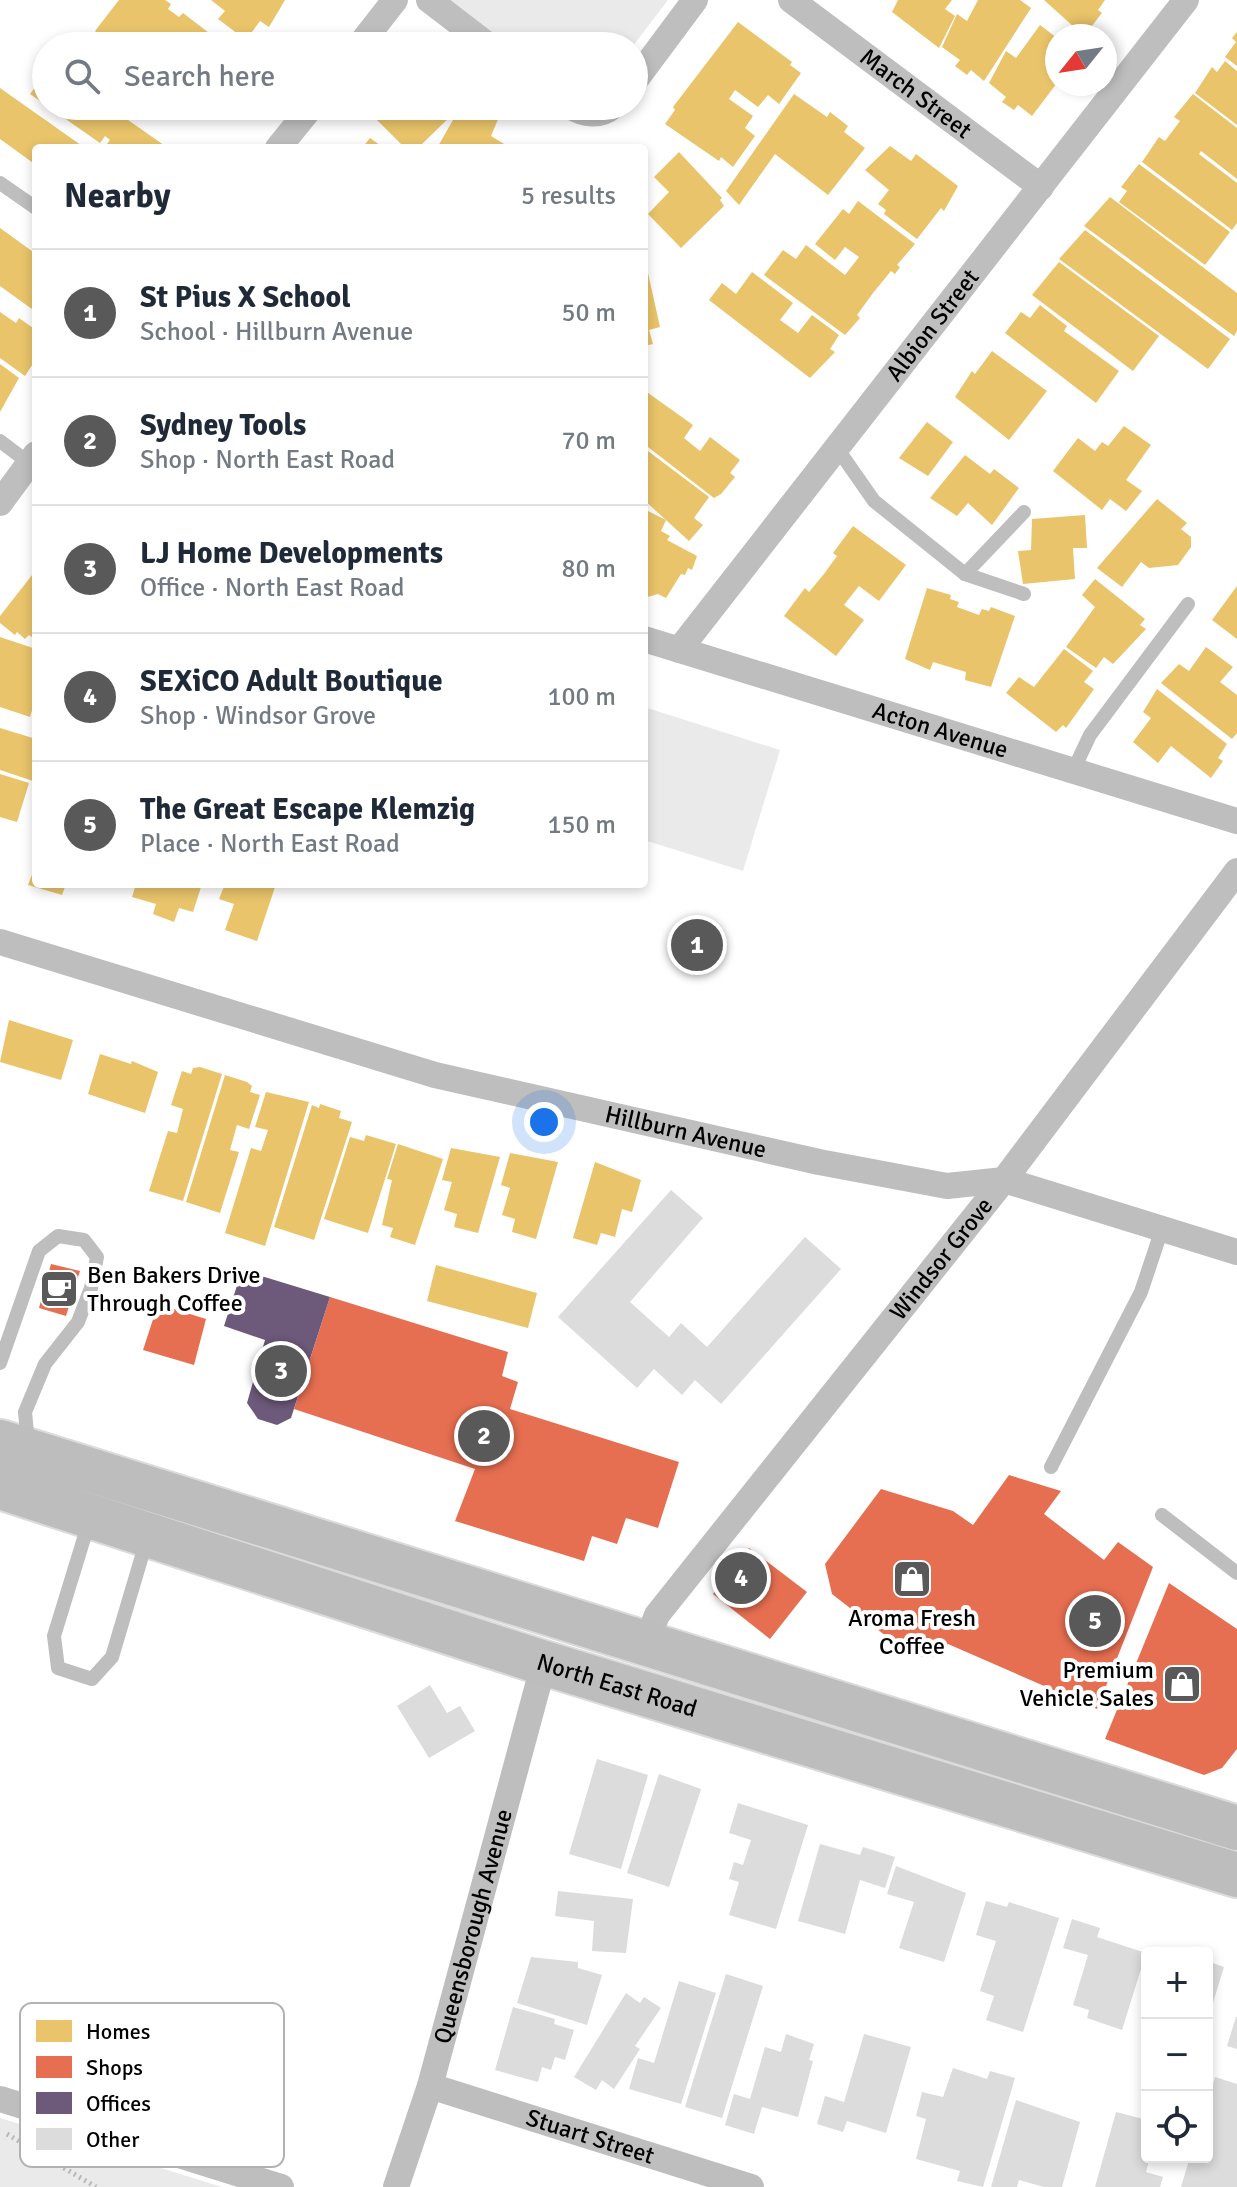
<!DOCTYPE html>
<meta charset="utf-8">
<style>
body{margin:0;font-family:Signika,sans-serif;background:#f2f2f3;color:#1f2937}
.controls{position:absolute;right:24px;bottom:24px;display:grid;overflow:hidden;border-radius:8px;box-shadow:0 4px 12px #0003}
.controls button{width:72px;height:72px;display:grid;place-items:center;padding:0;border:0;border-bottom:2px solid #e0e1e3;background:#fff;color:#1f2937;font:40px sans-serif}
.compass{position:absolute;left:1045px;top:24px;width:72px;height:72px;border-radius:50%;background:#fff;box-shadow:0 4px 12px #0003;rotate:240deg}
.you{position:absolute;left:544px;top:1122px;width:28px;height:28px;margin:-20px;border:6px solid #fff;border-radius:50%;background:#1a73e8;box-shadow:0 0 0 12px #1a73e833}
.badge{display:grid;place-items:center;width:52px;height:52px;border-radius:50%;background:#595959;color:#fff;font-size:26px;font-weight:700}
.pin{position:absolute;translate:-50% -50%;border:4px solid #fff;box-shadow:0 2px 8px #0006}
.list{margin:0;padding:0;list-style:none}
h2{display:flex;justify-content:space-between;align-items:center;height:104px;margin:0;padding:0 32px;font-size:34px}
h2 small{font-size:26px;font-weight:400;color:#747a83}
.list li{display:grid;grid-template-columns:52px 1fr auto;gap:24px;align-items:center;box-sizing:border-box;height:128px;padding:0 32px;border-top:2px solid #e0e1e3}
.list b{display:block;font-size:30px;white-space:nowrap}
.list p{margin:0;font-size:26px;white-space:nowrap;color:#747a83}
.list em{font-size:26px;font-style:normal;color:#747a83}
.icon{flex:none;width:44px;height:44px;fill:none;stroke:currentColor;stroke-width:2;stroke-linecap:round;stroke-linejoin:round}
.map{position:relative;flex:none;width:1237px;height:2187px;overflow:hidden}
.search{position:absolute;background:#fff;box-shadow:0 4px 12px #0003;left:32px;top:32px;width:616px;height:88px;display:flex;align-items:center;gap:20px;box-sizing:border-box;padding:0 28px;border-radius:44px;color:#747a83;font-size:30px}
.panel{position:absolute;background:#fff;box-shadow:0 4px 12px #0003;left:32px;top:144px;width:616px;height:744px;border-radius:8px}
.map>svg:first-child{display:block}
.green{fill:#eaeaea}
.homes{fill:#e9c46a}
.shops{fill:#e76f51}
.offices{fill:#6d597a}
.building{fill:#dcdcdc}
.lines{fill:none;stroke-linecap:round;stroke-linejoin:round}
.trunk-casing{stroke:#dbdbdb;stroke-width:48}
.path{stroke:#b8b8b8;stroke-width:5;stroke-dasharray:2 4;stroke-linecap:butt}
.service{stroke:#bebebe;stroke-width:14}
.minor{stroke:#bebebe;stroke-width:26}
.trunk{stroke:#bdbdbd;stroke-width:44}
.labels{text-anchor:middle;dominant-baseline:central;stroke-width:8;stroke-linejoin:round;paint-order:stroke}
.street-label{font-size:24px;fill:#000;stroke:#fff}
.poi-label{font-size:24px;fill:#000;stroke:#fff;text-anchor:start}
.key{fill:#fff;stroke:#b2b2b2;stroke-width:2}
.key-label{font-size:22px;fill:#000}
</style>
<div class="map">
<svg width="1237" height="2187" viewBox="0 0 1237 2187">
<rect width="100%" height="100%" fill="#fff"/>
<g class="green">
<path d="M438,0h230l-35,46h-133z"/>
<path d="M644,707l136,43 -37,121 -99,-31z"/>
<path d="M0,2118l222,69h-222z"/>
</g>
<g class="homes">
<path d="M119,0h46l6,4 -3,5 11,8 4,-4 43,33h-93l-6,-5 -4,5h-9l-19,-15z"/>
<path d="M211,0h74l-16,27 -9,-6 -14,19 -28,-21 7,-8z"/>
<path d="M898,0h54l-7,9 10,7 -16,32 -47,-36z"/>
<path d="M978,0h42l11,8 -47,73 -13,-11 -4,5 -12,-9 5,-6 -18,-13 15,-33 10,7z"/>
<path d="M1044,0h61l-7,10 4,3 -18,23z"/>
<path d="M738,22l54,40 -2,3 11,8 -22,31 -11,-9 -10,12 -23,-17 -6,9 24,17 -8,12 10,8 -22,31 -12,-10 -2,4 -54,-37 10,-14 -2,-3z"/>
<path d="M1040,25l17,13v45l-25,33 -14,-11 -4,5 -12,-8 4,-5 -17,-14 17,-32 10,7z"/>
<path d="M1237,32v34l-12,-9 11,-15 -4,-4z"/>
<path d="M1225,61l12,10v54l-42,-32 17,-26 5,5z"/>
<path d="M42,78l4,3v24l-16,-11z"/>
<path d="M0,88l85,60h-49v17l-36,-26z"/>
<path d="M794,94l33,23 3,-5 18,14 -4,6 21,16 -37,47 -53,-41 -36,51 -13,-14z"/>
<path d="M1193,94l44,34v51l-36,-28 -2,3 38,29v40l-5,7 -90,-68 17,-25 6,4 15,-20 -6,-4z"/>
<path d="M47,106h61l60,42h-64l6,-8 -5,-4 -5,7z"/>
<path d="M191,106h25l-9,12z"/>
<path d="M384,106h71l3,3 -36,35 4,4h-21l-31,-31z"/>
<path d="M461,106h27l-1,3 12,8 -8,19 20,12h-74z"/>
<path d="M370,138l14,10h-22z"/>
<path d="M890,146l21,15 5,-7 42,32 -14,25 -3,-3 -24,31 -33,-25 2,-4 -8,-6 11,-14 -24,-20z"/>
<path d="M679,152l43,46 -2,2 4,6 -43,42 -33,-34 21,-22 -15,-15z"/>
<path d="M1139,164l91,68 -25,33 -86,-63 8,-11 -6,-4z"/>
<path d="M1110,197l127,96v38l-3,5 -150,-110z"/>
<path d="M858,201l57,43 -18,21 3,2 -5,7 -4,-3 -18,22 -16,22 3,3 -15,17 -81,-60 19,-25 13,9 10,-14 39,30 14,-18 -14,-10 -10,13 -20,-16 28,-35 6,5z"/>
<path d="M0,228l36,26v58l-36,-26z"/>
<path d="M1085,230l145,109 -22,30 -149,-110z"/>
<path d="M644,255l16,72 -11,3 4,14 -9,2z"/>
<path d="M1059,262l100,74 -26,35 -101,-76z"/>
<path d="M752,272l41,31 -13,17 18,13 14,-18 27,20 -9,14 5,3 -25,26 -101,-78 13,-17 14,11z"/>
<path d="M1040,305l27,21 -3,5 55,40 -23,32 -91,-70 16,-21 9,6z"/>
<path d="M0,312l16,11 3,-5 17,12 -3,27 3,2 -11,17 -25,-18z"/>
<path d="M992,351l55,40 -38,49 -54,-43 17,-26 3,3z"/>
<path d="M0,364l19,14 -19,34z"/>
<path d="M644,390l49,35 -9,13 16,13 10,-14 30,23 -10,13 5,4 -14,17 -7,4 -70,-54z"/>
<path d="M927,422l26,20 -25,34 -29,-18z"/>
<path d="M1124,426l27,19 -25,35 16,11 -16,20 -16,-12 -8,11 -49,-39 25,-33 17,13 7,-9 6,4z"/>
<path d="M644,448l65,49 -15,21 9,7 -14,16 -45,-41z"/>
<path d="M965,455l25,19 4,-5 25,19 -27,37 -24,-22 -11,13 -27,-18z"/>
<path d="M1157,499l30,24 -6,6 10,8v10l-13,18 -29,3 -8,-6 -19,25 -25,-19z"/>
<path d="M644,509l22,11 -5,11 9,5 -3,4 30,16 -5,14 -4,-2 -3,7 -4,-1 -15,24 -8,-4 -14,4z"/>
<path d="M1085,515l2,33h-14l2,31 -52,5 -5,-33 13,-1 1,-31z"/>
<path d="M853,526l53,39 -27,36 -20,-15 -8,10 -7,9 20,15 -28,36 -52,-40 21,-28 4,4 15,-18 13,-18 -4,-3z"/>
<path d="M36,570v70l-7,-5 -4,4 -8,-7 -2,3 -15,-12v-7z"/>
<path d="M1095,579l50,40 -5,6 6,4 -33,35 -9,-7 -8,11 -30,-21 29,-40 -13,-12z"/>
<path d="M1237,586v53l-25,-19z"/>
<path d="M927,588l24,7 -1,4 9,3 -2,5 22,8 3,-6 7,2 2,-4 24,9 -24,71 -26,-7 1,-8 -33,-10 -3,8 -25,-11z"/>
<path d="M0,637l36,12v48l-6,20 -30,-10z"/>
<path d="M1206,647l27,20 -13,15 17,13v38l-5,6 -71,-56 18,-19 10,7z"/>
<path d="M1064,649l29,22 -9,11 10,7 -28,39 -3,-3 -7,7 -50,-39 13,-16 15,10z"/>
<path d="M1157,689l70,55 -9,14 5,3 -12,17 -40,-32 -13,17 -25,-21 18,-24 -8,-6z"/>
<path d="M0,728l36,11v43l-36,-12z"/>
<path d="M0,774l29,9 -12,39 -17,-5z"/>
<path d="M35,867l1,17h30l-4,11 -34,-10z"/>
<path d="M136,884h66l-9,28 -14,-4 -5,14 -21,-8 3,-10 -24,-7z"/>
<path d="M225,884h51l-19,57 -32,-11 9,-26 -15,-5z"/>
<path d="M9,1020l64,20 -12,40 -61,-18z"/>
<path d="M100,1054l31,10 1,-3 26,11 -13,41 -57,-19z"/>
<path d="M200,1067l22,7 -39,127 -34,-10 19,-60 9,2 6,-24 -12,-4 11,-34 9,3 2,-6z"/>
<path d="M225,1075l22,7 5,4 -2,6 10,3 -11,34 -12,-4 -7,25 9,2 -19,61 -34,-11z"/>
<path d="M266,1092l43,10 -44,144 -40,-13 26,-85 10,3 7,-21 -13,-3z"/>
<path d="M320,1104l21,7 -2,7 13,4 -38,118 -40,-13 38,-122 7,3z"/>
<path d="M366,1135l30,9 -28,89 -44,-14 26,-82 14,4z"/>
<path d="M398,1144l45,15 -28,86 -25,-8 3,-9 -11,-3 10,-45 -5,-1z"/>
<path d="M451,1148l49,9 -22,76 -24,-6 3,-13 -13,-4 8,-28 -10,-2z"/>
<path d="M510,1153l48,9 -22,77 -24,-7 3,-13 -13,-4 8,-27 -9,-3z"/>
<path d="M595,1162l46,18 -9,32 -10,-3 -7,28 -14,-4 -4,12 -24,-7z"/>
<path d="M436,1265l101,28 -9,35 -101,-27z"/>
</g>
<g class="shops">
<path d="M51,1264l29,7 -14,45 -27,-8z"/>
<path d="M330,1297l178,55 -6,24 16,6 -8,27 169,53 -21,66 -32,-10 -9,26 -25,-8 -8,25 -129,-40 20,-52 -181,-60z"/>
<path d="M158,1304l48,15 -12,46 -51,-15z"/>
<path d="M1009,1475l52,16 -17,23 60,46 14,-18 35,25 -56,142 -149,-65 -9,12 -26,1 -81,-63 -7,-30 56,-75 72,22 20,14z"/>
<path d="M749,1548l58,44 -37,47 -57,-45z"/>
<path d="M1169,1583l68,46v120l-15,19 -18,7 -99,-36z"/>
</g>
<path class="offices" d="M242,1270l88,27 -39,121 -14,7 -19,-6 -11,-16 18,-63 -41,-14z"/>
<g class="building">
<path d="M671,1190l32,28 -73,84 39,35 12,-14 26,24 98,-110 36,32 -120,135 -26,-24 -13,15 -28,-26 -17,19 -79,-71z"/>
<path d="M430,1685l17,28 13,-7 15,25 -46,27 -32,-52z"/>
<path d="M597,1759l51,16 -27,94 -52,-15z"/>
<path d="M659,1774l42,15 -32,98 -42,-14z"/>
<path d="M738,1803l70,22 -32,104 -47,-14 10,-33 -10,-3 5,-17 9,3 8,-25 -22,-7z"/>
<path d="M820,1844l40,11 3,-8 32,10 -10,31 -25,-8 -15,54 -47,-13z"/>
<path d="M896,1866l70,27 -22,69 -45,-14 15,-46 -27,-8z"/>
<path d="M558,1891l75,8 -7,54 -34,-2 2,-30 -39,-5z"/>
<path d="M986,1901l21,6 2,-5 50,16 -36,114 -37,-12 8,-24 -14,-5 16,-50 -20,-6z"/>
<path d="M1072,1919l28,9 -3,9 49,16 -24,77 -35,-12 2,-8 -16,-5 15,-50 -25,-7z"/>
<path d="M531,1957l47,5v6l24,7 -15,50 -70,-22z"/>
<path d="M1207,1961l17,6 -16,52h-1z"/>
<path d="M726,1974l37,12 -41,132 -37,-11z"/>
<path d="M679,1981l37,12 -35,111 -52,-15 9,-31 16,5z"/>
<path d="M626,1993l14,10 4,-6 17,11 -26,38 5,3 -26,40 -12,-9 -6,10 -22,-13z"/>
<path d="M513,2007l42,12 -1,5 20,6 -9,30 -10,-3 -4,13 -9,-3 -4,15 -43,-12z"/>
<path d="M1236,2017h1v32l-10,-3z"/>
<path d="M786,2034l28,10 -5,16 4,1 -15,56 -36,-10 -8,27 -29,-9 9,-31 16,5 15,-52 16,5z"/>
<path d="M864,2034l47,13 -25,86 -39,-12 -4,11 -26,-8 8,-28 19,6z"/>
<path d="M953,2068l34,11 3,-8 25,7 -32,109 -26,-6 3,-10 -44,-12 10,-40 -10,-3 6,-24 21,5z"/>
<path d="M1215,2077l22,7v103h-56l9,-30h17v-54z"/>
<path d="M1016,2100l64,22 -18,65h-18l-25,-7 -2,7h-26z"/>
<path d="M1116,2112l31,8 3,37 -4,15 17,5 -3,10h-65z"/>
</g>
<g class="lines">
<defs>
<g id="trunk">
<path d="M0,1442l1237,386"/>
<path id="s8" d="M0,1487l544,176 693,212"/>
</g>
</defs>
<use href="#trunk" class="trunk-casing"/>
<path class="path" d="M7,2134l89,53"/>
<g class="service">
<path d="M0,183l36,25"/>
<path d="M0,441l29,22"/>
<path d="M837,448l37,53 91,73 59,20"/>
<path d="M965,574l59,-62"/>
<path d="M1073,771l17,-36 98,-131"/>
<path d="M0,1363l39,-112 19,-15 26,4 13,17 -6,31 -13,34 -33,42 -20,48 3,31"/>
<path d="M1051,1467l90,-175 21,-63"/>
<path d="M1162,1515l75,58"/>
<path d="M89,1522l-35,114 4,32 34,11 20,-22 35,-118"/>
</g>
<g class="minor">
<path d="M429,0l60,46"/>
<path id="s1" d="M791,0l250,187"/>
<path d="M359,46l36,-46"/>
<path d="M634,82l61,-82"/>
<path d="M570,106c14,9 30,11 43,0"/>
<path d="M278,148l34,-42"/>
<path d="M0,503l36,-49"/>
<path id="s2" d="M644,639l593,182"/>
<path id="s3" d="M679,650l507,-650"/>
<path id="s4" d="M0,942l435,133 384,87 128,24 57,-6 233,72"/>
<path id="s5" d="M645,1645l12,-30 347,-435 233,-309"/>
<path id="s6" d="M430,2086l321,101"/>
<path d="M0,2099l281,88"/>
<path id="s7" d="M396,2187l34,-101 114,-423"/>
</g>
<use href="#trunk" class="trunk"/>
</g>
<defs>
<symbol id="cafe-square" viewBox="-11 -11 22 22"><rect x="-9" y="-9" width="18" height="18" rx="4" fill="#595959" stroke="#fff"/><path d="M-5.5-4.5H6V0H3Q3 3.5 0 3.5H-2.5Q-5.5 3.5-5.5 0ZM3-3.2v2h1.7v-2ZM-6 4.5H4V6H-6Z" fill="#fff"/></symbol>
<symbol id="shop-square" viewBox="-11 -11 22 22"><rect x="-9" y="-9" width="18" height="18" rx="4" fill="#595959" stroke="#fff"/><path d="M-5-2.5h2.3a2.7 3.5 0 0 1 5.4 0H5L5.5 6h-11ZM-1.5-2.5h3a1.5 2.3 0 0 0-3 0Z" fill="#fff"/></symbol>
</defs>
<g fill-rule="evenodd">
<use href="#cafe-square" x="37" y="1267" width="44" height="44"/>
<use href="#shop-square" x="890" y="1557" width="44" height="44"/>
<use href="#shop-square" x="1160" y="1662" width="44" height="44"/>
</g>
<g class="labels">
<g class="street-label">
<text stroke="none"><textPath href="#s1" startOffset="156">March Street</textPath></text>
<text stroke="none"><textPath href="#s3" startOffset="412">Albion Street</textPath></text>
<text stroke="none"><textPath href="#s2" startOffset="310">Acton Avenue</textPath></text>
<text stroke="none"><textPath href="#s4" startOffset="712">Hillburn Avenue</textPath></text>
<text stroke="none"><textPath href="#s5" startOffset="488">Windsor Grove</textPath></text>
<text stroke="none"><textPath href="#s8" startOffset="648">North East Road</textPath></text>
<text stroke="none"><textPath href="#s7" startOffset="272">Queensborough Avenue</textPath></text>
<text stroke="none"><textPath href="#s6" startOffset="168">Stuart Street</textPath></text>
</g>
<g class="poi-label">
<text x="87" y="1275">Ben Bakers Drive<tspan x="87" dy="28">Through Coffee</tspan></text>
<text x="912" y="1618" text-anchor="middle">Aroma Fresh<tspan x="912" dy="28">Coffee</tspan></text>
<text x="1154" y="1670" text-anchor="end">Premium<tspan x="1154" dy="28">Vehicle Sales</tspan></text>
</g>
</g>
<rect x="20" y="2003" width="264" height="164" rx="12" class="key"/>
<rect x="36" y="2020" width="36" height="22" fill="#e9c46a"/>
<rect x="36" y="2056" width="36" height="22" fill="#e76f51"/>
<rect x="36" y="2092" width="36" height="22" fill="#6d597a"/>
<rect x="36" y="2128" width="36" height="22" fill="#dcdcdc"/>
<g class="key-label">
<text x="86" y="2039">Homes</text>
<text x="86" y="2075">Shops</text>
<text x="86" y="2111">Offices</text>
<text x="86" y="2147">Other</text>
</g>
</svg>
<div class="controls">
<button>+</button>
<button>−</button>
<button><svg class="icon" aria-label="locate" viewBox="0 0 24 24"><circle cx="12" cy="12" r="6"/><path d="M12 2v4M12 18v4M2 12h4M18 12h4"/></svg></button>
</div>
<svg class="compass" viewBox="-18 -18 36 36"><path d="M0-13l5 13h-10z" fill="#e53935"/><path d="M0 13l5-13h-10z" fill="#747a83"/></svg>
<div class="you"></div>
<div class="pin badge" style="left:697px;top:945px">1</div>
<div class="pin badge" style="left:484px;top:1436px">2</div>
<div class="pin badge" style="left:281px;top:1371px">3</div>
<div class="pin badge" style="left:741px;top:1578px">4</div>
<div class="pin badge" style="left:1095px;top:1621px">5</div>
<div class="search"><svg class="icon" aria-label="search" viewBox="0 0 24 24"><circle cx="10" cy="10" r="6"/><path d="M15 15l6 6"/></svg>Search here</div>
<section class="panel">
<h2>Nearby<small>5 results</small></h2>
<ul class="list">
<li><span class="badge">1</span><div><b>St Pius X School</b><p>School · Hillburn Avenue</p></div><em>50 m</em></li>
<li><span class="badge">2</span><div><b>Sydney Tools</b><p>Shop · North East Road</p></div><em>70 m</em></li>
<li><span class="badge">3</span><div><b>LJ Home Developments</b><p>Office · North East Road</p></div><em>80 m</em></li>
<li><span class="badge">4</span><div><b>SEXiCO Adult Boutique</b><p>Shop · Windsor Grove</p></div><em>100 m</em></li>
<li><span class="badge">5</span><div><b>The Great Escape Klemzig</b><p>Place · North East Road</p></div><em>150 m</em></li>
</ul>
</section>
</div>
